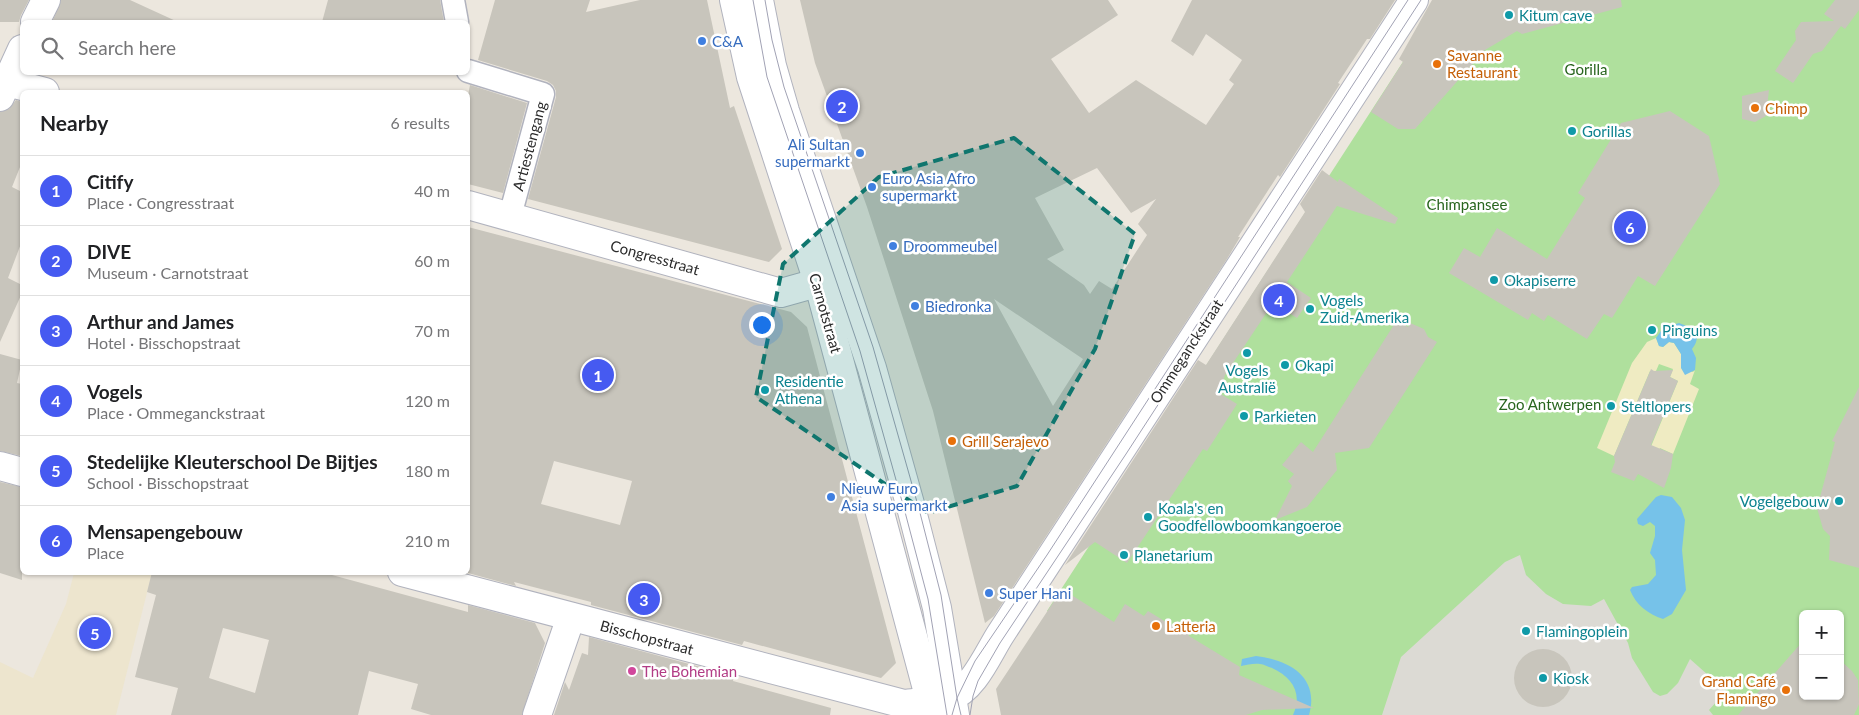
<!DOCTYPE html>
<meta charset="utf-8">
<style>
body{margin:0;font-family:Lato,sans-serif;background:#f2f2f2;color:#202124}
.controls{position:absolute;right:15px;bottom:15px;display:grid;overflow:hidden;border-radius:8px;box-shadow:0 1px 4px #0004}
.controls button{width:45px;height:45px;display:grid;place-items:center;padding:0;border:0;border-bottom:1px solid #e0e0e0;background:#fff;color:#202124;font:25px sans-serif}
.you{position:absolute;left:761px;top:324px;width:18px;height:18px;margin:-12px;border:4px solid #fff;border-radius:50%;background:#1a73e8;box-shadow:0 0 0 8px #1a73e833}
.badge{display:grid;place-items:center;width:32px;height:32px;border-radius:50%;background:#465af1;color:#fff;font-size:16px;font-weight:700}
.pin{position:absolute;translate:-50% -50%;border:2px solid #fff;box-shadow:0 1px 5px #0006}
.list{margin:0;padding:0;list-style:none}
h2{display:flex;justify-content:space-between;align-items:center;height:65px;margin:0;padding:0 20px;font-size:21px}
h2 small{font-size:16px;font-weight:400;color:#757577}
.list li{display:grid;grid-template-columns:32px 1fr auto;gap:15px;align-items:center;box-sizing:border-box;height:70px;padding:0 20px;border-top:1px solid #e0e0e0}
.list b{display:block;font-size:19px;white-space:nowrap}
.list p{margin:0;font-size:16px;white-space:nowrap;color:#757577}
.list em{font-size:16px;font-style:normal;color:#757577}
.icon{flex:none;width:28px;height:28px;fill:none;stroke:currentColor;stroke-width:2;stroke-linecap:round;stroke-linejoin:round}
.map{position:relative;flex:none;width:1859px;height:715px;overflow:hidden}
.search{position:absolute;background:#fff;box-shadow:0 1px 4px #0004;left:20px;top:20px;width:450px;height:55px;display:flex;align-items:center;gap:12px;box-sizing:border-box;padding:0 18px;border-radius:8px;color:#757577;font-size:19px}
.panel{position:absolute;background:#fff;box-shadow:0 1px 4px #0004;left:20px;top:90px;width:450px;height:485px;border-radius:8px}
.map>svg:first-child{display:block}
.education{fill:#ede5ce}
.green{fill:#afe09d;fill-rule:evenodd}
.sand{fill:#efebc2}
.plaza{fill:#dcdad4}
.water{fill:#76c2e9}
.building{fill:#c8c5bc;fill-rule:evenodd}
.lines{fill:none;stroke-linecap:round;stroke-linejoin:round}
.pedestrian-casing{stroke:#b1b3be;stroke-width:25}
.minor-casing{stroke:#b1b3be;stroke-width:30}
.secondary-casing{stroke:#b1b3be;stroke-width:30}
.pedestrian{stroke:#fff;stroke-width:22}
.minor{stroke:#fff;stroke-width:28}
.secondary{stroke:#fff;stroke-width:28}
.tram{stroke:#a1a2b4;stroke-width:1}
.marked{fill:#0f766e;fill-opacity:0.2;stroke:#0f766e;stroke-width:4;stroke-dasharray:10 6;stroke-linejoin:round}
.culture-dot{fill:#0f9aa8;stroke:#fff;stroke-width:2}
.shop-dot{fill:#3f7fe0;stroke:#fff;stroke-width:2}
.food-dot{fill:#e8710a;stroke:#fff;stroke-width:2}
.hotel-dot{fill:#d1479c;stroke:#fff;stroke-width:2}
.labels{text-anchor:middle;dominant-baseline:central;stroke-width:5;stroke-linejoin:round;paint-order:stroke}
.culture-label{font-size:15px;fill:#0d838f;stroke:#fff;text-anchor:start}
.shop-label{font-size:15px;fill:#366cbe;stroke:#fff;text-anchor:start}
.food-label{font-size:15px;fill:#c56008;stroke:#fff;text-anchor:start}
.park-label{font-size:15px;fill:#28651e;stroke:#fff}
.street-label{font-size:15px;fill:#2b2b2b;stroke:#fff}
.hotel-label{font-size:15px;fill:#b23c85;stroke:#fff;text-anchor:start}
</style>
<div class="map">
<svg width="1859" height="715" viewBox="0 0 1859 715">
<rect width="100%" height="100%" fill="#ece7de"/>
<path class="education" d="M74,573h78l-36,142h-116v-53l33,16 33,-74z"/>
<path class="green" d="M1443,0h416v715h-758l11,-61 -65,-43zM1803,614h37v82h-37z"/>
<path class="sand" d="M1656,338l3,8 4,1 6,-5 5,1 7,11v14l12,4 2,-2 -5,14 9,5 -26,65 -13,-6 -4,8 -6,-7 28,-68 -8,-4 3,-8 -14,-5 -3,7h-6l-36,85 -17,-8 35,-85 15,-21z"/>
<path class="plaza" d="M1520,555l6,20 20,19 17,10 28,2 13,-7 24,44 4,15 21,34 7,4 7,-2 11,-11 12,-24 36,32 -17,19 4,5h-331l19,-58 104,-95z"/>
<g class="water">
<path d="M1679,323l15,6c4,8 4,12 -2,20l4,9 -1,12 -10,5 -4,-7v-14l-7,-11 -5,-1 -6,5 -4,-1 -3,-8 7,-10z"/>
<path d="M1661,495l11,2 9,11 4,12 -3,30 4,40 -14,24 -9,5c-15,-5 -27,-14 -33,-29l2,-3 16,-3 8,-9 -1,-15 -5,-7 5,-17v-10l-5,-4 -7,4 -5,-2 -1,-5 19,-22z"/>
<path d="M1256,656c33,4 64,21 53,59h-16c10,-22 -1,-38 -21,-47 -4,-1 -8,-4 -12,-4 -6,-1 -13,1 -19,2l1,-7z"/>
</g>
<g class="building">
<path d="M0,0h29l-8,15 -2,7h-19z"/>
<path d="M61,0h69l48,22h-126z"/>
<path d="M328,0h112l4,22h-122z"/>
<path d="M495,0h95l-4,12 54,-12h67l23,108 4,-2 48,143 -13,13 -241,-63 28,-102v-6l-3,-6 -6,-4 -69,-21z"/>
<path d="M800,0h308l10,15 -67,44 38,54 47,-33 70,45 28,-41 -5,-4 13,-20 -36,-26 -13,22 -22,-15 21,-41h203l-25,39h-3l-29,44 2,1 -60,93 -2,-2 -40,62h2l-13,22 -233,357 -9,7 -52,-212 -66,-204 -52,-144zM1097,168l34,45 25,-14 -18,25 9,11 -35,54 -13,-8 -9,13 -6,-9 -37,-26 17,-9 -29,-52zM994,299l89,60 -30,47z"/>
<path d="M1432,0h189l1,7 -100,27 -5,-3 -32,19 -70,79h-17l-27,-17 32,-50 -4,-3z"/>
<path d="M1835,0h24v10l-14,19 -4,-3 -19,25 -9,3 -20,29 -18,-12 21,-31 -1,-9 6,-9 33,-1 -10,-7z"/>
<path d="M470,85l57,18 -24,90 -35,-9v-89z"/>
<path d="M1769,90l-3,26 -11,6 -13,-3v-23z"/>
<path d="M16,100l6,2v60l-10,25 10,5v49l-14,37 14,7v8l-22,49v-230l9,-3z"/>
<path d="M1670,111l39,25 11,48 -65,102 -17,-10 -26,42 -8,-4 -17,25 -39,-24 -4,6 -12,-8 -4,7 -79,-47 15,-25 16,9 17,-29 50,31 38,-61 -7,-5 43,-70z"/>
<path d="M1322,170l16,12 1,-3 59,39 -3,6 -58,-18 -50,76 24,16 -14,20 -24,-15 -48,72 -6,18 18,11 -30,47 -4,-2 -76,114 -32,-21 -30,23 133,-205 8,5 99,-153 -5,-8z"/>
<path d="M468,227l323,85 16,15 89,336 -15,15 -137,-37 -2,4 -151,-40v-3l-77,-20 2,4 -48,-13zM554,461l78,20 -12,44 -79,-21z"/>
<path d="M1397,320l11,7 2,-4 14,6 4,8 9,5 -68,106 -34,5 2,17 -30,37 -32,13 17,-34 -4,-5 6,-7 -12,-9 19,-23 12,10z"/>
<path d="M0,354l22,6 -5,23 5,1v72l-22,-5z"/>
<path d="M1651,369l3,2 19,-1 -3,7 8,4 -27,64 22,9 -2,14 -7,20 -26,-14 -4,7 -23,-9 4,-10 -1,-6z"/>
<path d="M1859,387v181l-30,-8 1,-24 -7,-7 -6,-21 18,-66 -3,-1z"/>
<path d="M0,482l22,5v93l-22,-7z"/>
<path d="M152,572h169l147,40v-7l67,18 10,20 -23,72h-91l-20,-6 7,-25 -49,-13 -11,44h-187l7,-27 -43,-11 21,-82 -9,-3zM223,628l46,12 -14,53 -46,-15z"/>
<path d="M1062,589l52,33 11,-18 19,12 4,-5 18,11 22,10 1,4 51,31 -1,8 75,33 -52,2 -16,5h-245l-5,-26z"/>
<path d="M589,637l145,39 -1,5 98,27 -1,7h-276l11,-33 4,8 13,-37 6,2z"/>
<path d="M1803,641v55h37v-36l12,11 6,9 1,24 -5,11h-116z"/>
<circle cx="1543" cy="678" r="29"/>
</g>
<g class="lines">
<defs>
<g id="pedestrian">
<path d="M453,0l4,22"/>
<path d="M468,71l75,23 -33,122"/>
</g>
<g id="minor">
<path d="M35,22l11,-22"/>
<path d="M7,82l38,10"/>
<path d="M0,97l22,-48"/>
<path d="M468,205l313,88 25,-7 36,-3"/>
<path d="M0,466l22,6"/>
<path d="M402,572l502,132c15,-2 31,-3 46,-7 23,-7 38,-43 50,-62l414,-635"/>
<path d="M537,715l34,-98"/>
</g>
<g id="secondary">
<path d="M734,0l17,77 68,208 115,430"/>
<path d="M759,0l13,66 13,45 87,257 40,143 25,97 18,107"/>
</g>
</defs>
<use href="#pedestrian" class="pedestrian-casing"/>
<use href="#minor" class="minor-casing"/>
<use href="#secondary" class="secondary-casing"/>
<use href="#pedestrian" class="pedestrian"/>
<use href="#minor" class="minor"/>
<use href="#secondary" class="secondary"/>
<g class="tram">
<path d="M753,0l14,77 93,274 45,161 23,87 19,116"/>
<path d="M765,0l7,40 12,47 89,260 46,162 22,86 16,103 4,17"/>
<path d="M952,715l5,-17 18,-37 72,-106 361,-555"/>
<path d="M970,715l3,-19 5,-15 22,-38 126,-189 295,-454"/>
</g>
</g>
<path class="marked" d="M1014,138l121,96 -40,115 -78,137 -89,27 -172,-116 27,-133 96,-87z"/>
<g class="culture-dot">
<circle cx="1509" cy="15" r="5"/>
<circle cx="1572" cy="131" r="5"/>
<circle cx="1494" cy="280" r="5"/>
<circle cx="1310" cy="309" r="5"/>
<circle cx="1652" cy="330" r="5"/>
<circle cx="1247" cy="353" r="5"/>
<circle cx="1285" cy="365" r="5"/>
<circle cx="765" cy="390" r="5"/>
<circle cx="1611" cy="406" r="5"/>
<circle cx="1244" cy="416" r="5"/>
<circle cx="1839" cy="501" r="5"/>
<circle cx="1148" cy="517" r="5"/>
<circle cx="1124" cy="555" r="5"/>
<circle cx="1526" cy="631" r="5"/>
<circle cx="1543" cy="678" r="5"/>
</g>
<g class="shop-dot">
<circle cx="702" cy="41" r="5"/>
<circle cx="860" cy="153" r="5"/>
<circle cx="872" cy="187" r="5"/>
<circle cx="893" cy="246" r="5"/>
<circle cx="915" cy="306" r="5"/>
<circle cx="831" cy="497" r="5"/>
<circle cx="989" cy="593" r="5"/>
</g>
<g class="food-dot">
<circle cx="1437" cy="64" r="5"/>
<circle cx="1755" cy="108" r="5"/>
<circle cx="952" cy="441" r="5"/>
<circle cx="1156" cy="626" r="5"/>
<circle cx="1786" cy="690" r="5"/>
</g>
<circle class="hotel-dot" cx="632" cy="671" r="5"/>
<g class="labels">
<g class="culture-label">
<text x="1519" y="15">Kitum cave</text>
<text x="1582" y="131">Gorillas</text>
<text x="1504" y="280">Okapiserre</text>
<text x="1320" y="300">Vogels<tspan x="1320" dy="17">Zuid-Amerika</tspan></text>
<text x="1662" y="330">Pinguins</text>
<text x="1295" y="365">Okapi</text>
<text x="1247" y="370" text-anchor="middle">Vogels<tspan x="1247" dy="17">Australië</tspan></text>
<text x="775" y="381">Residentie<tspan x="775" dy="17">Athena</tspan></text>
<text x="1621" y="406">Steltlopers</text>
<text x="1254" y="416">Parkieten</text>
<text x="1829" y="501" text-anchor="end">Vogelgebouw</text>
<text x="1158" y="508">Koala's en<tspan x="1158" dy="17">Goodfellowboomkangoeroe</tspan></text>
<text x="1134" y="555">Planetarium</text>
<text x="1536" y="631">Flamingoplein</text>
<text x="1553" y="678">Kiosk</text>
</g>
<g class="shop-label">
<text x="712" y="41">C&amp;A</text>
<text x="850" y="144" text-anchor="end">Ali Sultan<tspan x="850" dy="17">supermarkt</tspan></text>
<text x="882" y="178">Euro Asia Afro<tspan x="882" dy="17">supermarkt</tspan></text>
<text x="903" y="246">Droommeubel</text>
<text x="925" y="306">Biedronka</text>
<text x="841" y="488">Nieuw Euro<tspan x="841" dy="17">Asia supermarkt</tspan></text>
<text x="999" y="593">Super Hani</text>
</g>
<g class="food-label">
<text x="1447" y="55">Savanne<tspan x="1447" dy="17">Restaurant</tspan></text>
<text x="1765" y="108">Chimp</text>
<text x="962" y="441">Grill Serajevo</text>
<text x="1166" y="626">Latteria</text>
<text x="1776" y="681" text-anchor="end">Grand Café<tspan x="1776" dy="17">Flamingo</tspan></text>
</g>
<g class="park-label">
<text x="1586" y="69">Gorilla</text>
<text x="1467" y="204">Chimpansee</text>
<text x="1550" y="404">Zoo Antwerpen</text>
</g>
<g class="street-label">
<text transform="translate(529 146) rotate(-75)">Artiestengang</text>
<text transform="translate(655 257) rotate(16)">Congresstraat</text>
<text transform="translate(826 313) rotate(74)">Carnotstraat</text>
<text transform="translate(1186 351) rotate(-57)">Ommeganckstraat</text>
<text transform="translate(647 637) rotate(15)">Bisschopstraat</text>
</g>
<g class="hotel-label">
<text x="642" y="671">The Bohemian</text>
</g>
</g>
</svg>
<div class="controls">
<button>+</button>
<button>−</button>
</div>
<div class="you"></div>
<div class="pin badge" style="left:598px;top:375px">1</div>
<div class="pin badge" style="left:842px;top:106px">2</div>
<div class="pin badge" style="left:644px;top:599px">3</div>
<div class="pin badge" style="left:1279px;top:300px">4</div>
<div class="pin badge" style="left:95px;top:633px">5</div>
<div class="pin badge" style="left:1630px;top:227px">6</div>
<div class="search"><svg class="icon" aria-label="search" viewBox="0 0 24 24"><circle cx="10" cy="10" r="6"/><path d="M15 15l6 6"/></svg>Search here</div>
<section class="panel">
<h2>Nearby<small>6 results</small></h2>
<ul class="list">
<li><span class="badge">1</span><div><b>Citify</b><p>Place · Congresstraat</p></div><em>40 m</em></li>
<li><span class="badge">2</span><div><b>DIVE</b><p>Museum · Carnotstraat</p></div><em>60 m</em></li>
<li><span class="badge">3</span><div><b>Arthur and James</b><p>Hotel · Bisschopstraat</p></div><em>70 m</em></li>
<li><span class="badge">4</span><div><b>Vogels</b><p>Place · Ommeganckstraat</p></div><em>120 m</em></li>
<li><span class="badge">5</span><div><b>Stedelijke Kleuterschool De Bijtjes</b><p>School · Bisschopstraat</p></div><em>180 m</em></li>
<li><span class="badge">6</span><div><b>Mensapengebouw</b><p>Place</p></div><em>210 m</em></li>
</ul>
</section>
</div>
